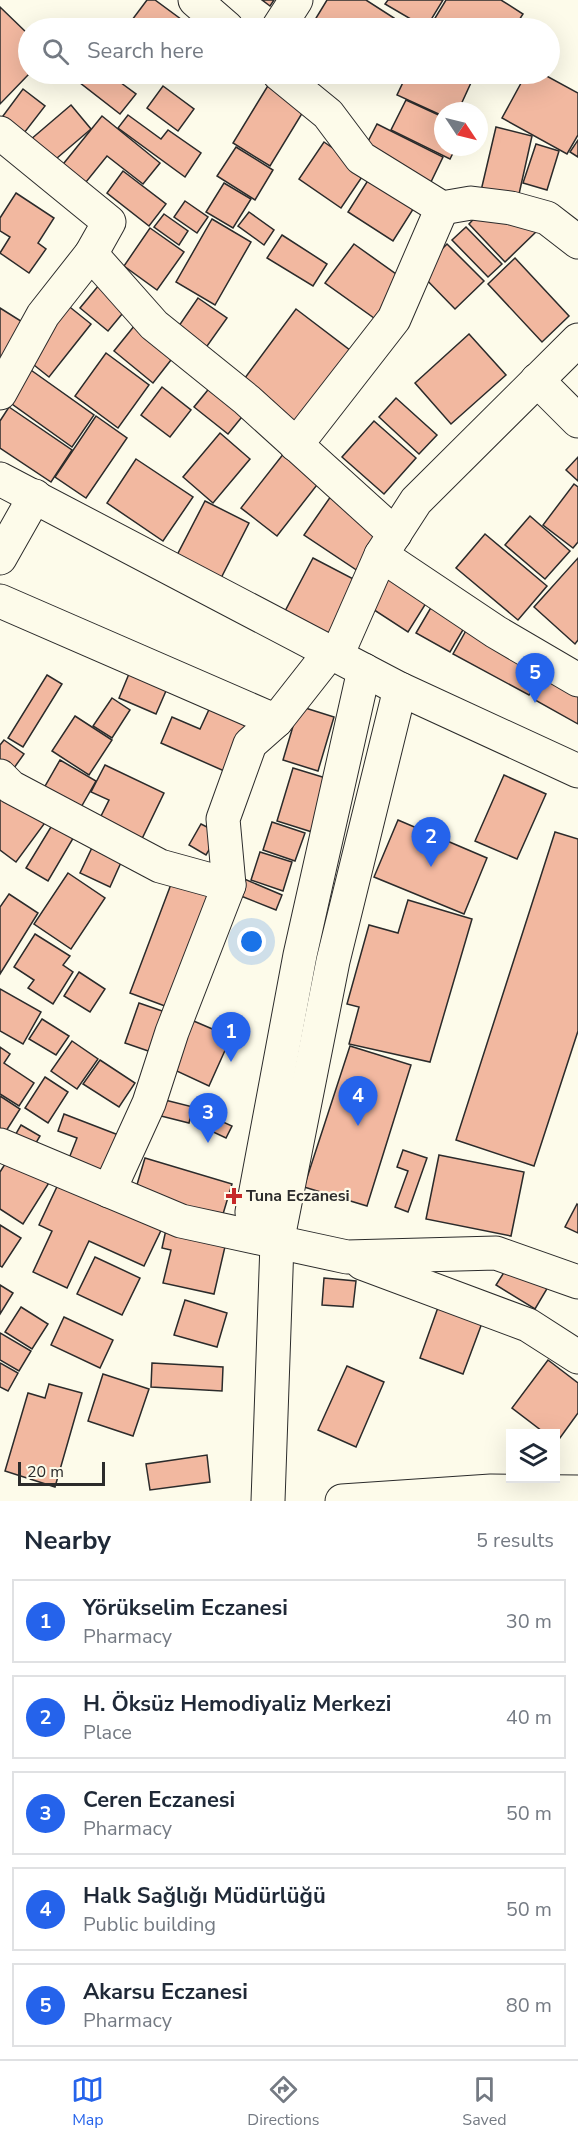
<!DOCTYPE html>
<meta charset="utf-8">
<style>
body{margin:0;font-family:"Nunito Sans",sans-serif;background:#f6f6f7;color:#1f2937}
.controls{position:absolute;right:18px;bottom:18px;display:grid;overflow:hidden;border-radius:0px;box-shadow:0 6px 24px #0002}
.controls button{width:54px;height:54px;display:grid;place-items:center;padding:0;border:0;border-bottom:2px solid #e0e1e3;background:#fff;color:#1f2937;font:30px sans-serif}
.compass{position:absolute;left:434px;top:102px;width:54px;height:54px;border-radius:50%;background:#fff;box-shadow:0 6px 24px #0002;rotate:125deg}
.scale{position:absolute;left:18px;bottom:15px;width:87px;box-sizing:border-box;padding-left:6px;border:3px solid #2b2b2b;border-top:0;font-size:16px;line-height:21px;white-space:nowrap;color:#2b2b2b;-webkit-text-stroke:4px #fdfbea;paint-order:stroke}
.you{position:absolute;left:252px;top:942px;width:21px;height:21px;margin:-15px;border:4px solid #fff;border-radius:50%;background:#1a73e8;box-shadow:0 0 0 9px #1a73e833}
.badge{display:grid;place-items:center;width:39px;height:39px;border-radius:50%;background:#2563eb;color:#fff;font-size:20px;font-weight:700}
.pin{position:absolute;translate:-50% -50px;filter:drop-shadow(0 2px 3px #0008)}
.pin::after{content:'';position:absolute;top:32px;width:21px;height:18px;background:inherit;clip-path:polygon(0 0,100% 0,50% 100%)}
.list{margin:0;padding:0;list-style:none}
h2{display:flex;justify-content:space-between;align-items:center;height:78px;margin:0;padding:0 24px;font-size:26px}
h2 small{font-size:20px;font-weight:400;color:#747a83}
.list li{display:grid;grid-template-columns:39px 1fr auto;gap:18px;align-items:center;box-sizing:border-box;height:84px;margin:0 12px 12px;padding:0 12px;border:2px solid #e0e1e3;border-radius:0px}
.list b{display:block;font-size:22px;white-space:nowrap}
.list p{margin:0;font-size:20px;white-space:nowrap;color:#747a83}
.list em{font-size:20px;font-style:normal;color:#747a83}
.icon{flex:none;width:33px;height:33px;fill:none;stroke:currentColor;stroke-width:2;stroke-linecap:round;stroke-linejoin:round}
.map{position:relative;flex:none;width:578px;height:1501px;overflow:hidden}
.search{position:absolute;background:#fff;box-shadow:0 6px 24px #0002;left:18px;right:18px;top:18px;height:66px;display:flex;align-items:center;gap:15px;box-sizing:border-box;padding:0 21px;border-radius:33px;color:#747a83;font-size:22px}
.sheet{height:558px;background:#fff}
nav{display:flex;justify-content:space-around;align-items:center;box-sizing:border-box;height:84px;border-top:2px solid #e0e1e3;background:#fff;font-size:16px;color:#747a83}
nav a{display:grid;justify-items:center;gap:3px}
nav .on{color:#2563eb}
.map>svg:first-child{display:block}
.building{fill:#f2b8a0;stroke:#2b2b2b;stroke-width:1.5}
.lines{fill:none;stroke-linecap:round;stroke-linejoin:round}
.minor-casing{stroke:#2b2b2b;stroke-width:35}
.minor{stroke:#fdfbea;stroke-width:33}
.poi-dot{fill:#c62828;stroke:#fdfbea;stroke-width:2}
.labels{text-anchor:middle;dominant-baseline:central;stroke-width:4.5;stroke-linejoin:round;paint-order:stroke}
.poi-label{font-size:16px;font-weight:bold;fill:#2b2b2b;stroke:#fdfbea;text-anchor:start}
</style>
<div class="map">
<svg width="578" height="1501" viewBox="0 0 578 1501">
<rect width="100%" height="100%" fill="#fdfbea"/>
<g class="building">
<path d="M147,0h8l38,28h-67z"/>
<path d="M262,0h12l-4,6z"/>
<path d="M327,0h39l28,18 -7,10h-77z"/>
<path d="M388,0h55l-17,28 -41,-24z"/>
<path d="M446,0h55l22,14 -9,14h-85z"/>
<path d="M0,7l28,27 1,40 -29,30z"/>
<path d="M68,19l15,9h-21z"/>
<path d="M85,74h31l-3,3 23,17 -16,20 -41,-32z"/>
<path d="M407,74h68l-17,37h-15v5l-46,-21z"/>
<path d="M526,74h17l35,19v42l-11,19 -65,-36z"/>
<path d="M272,79l37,23 -39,64 -37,-23z"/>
<path d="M163,86l31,23 -16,22 -31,-23z"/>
<path d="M23,89l22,17 -24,31 -21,-17z"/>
<path d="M406,100l37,17v30h13l-6,12 -59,-29z"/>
<path d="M71,105l20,24 -41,35 -20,-24z"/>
<path d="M128,115l33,24 7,-9 33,23 -16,24 -67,-49z"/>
<path d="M102,116l58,47 -17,21 -36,-28 -25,31 -22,-19z"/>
<path d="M377,124l66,33 -14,29 -67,-33z"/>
<path d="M496,127l36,9 -15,67 -37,-8z"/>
<path d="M578,140v17l-8,-5z"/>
<path d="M324,142l42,29 -25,37 -42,-29z"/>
<path d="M536,144l23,7 -12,39 -24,-7z"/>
<path d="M236,147l37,23 -18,30 -38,-24z"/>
<path d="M123,171l43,33 -17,22 -42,-33z"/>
<path d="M372,174l45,29 -24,38 -45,-29z"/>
<path d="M224,183l27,16 -18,29 -27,-16z"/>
<path d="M16,193l38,25 -16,25 8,6 -17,24 -29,-20 10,-16 -10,-6v-13z"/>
<path d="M185,201l23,16 -11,16 -23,-16z"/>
<path d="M484,208l56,20 -35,34 -36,-38z"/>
<path d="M249,212l25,18 -10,15 -26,-19z"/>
<path d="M164,214l24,17 -9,14 -25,-18z"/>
<path d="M212,219l39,23 -36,63 -39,-23z"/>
<path d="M466,227l36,37 -14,13 -36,-37z"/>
<path d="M150,228l34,24 -27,38 -33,-24z"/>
<path d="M282,235l45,29 -14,22 -46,-28z"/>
<path d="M354,244l49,35 -29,39 -49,-35z"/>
<path d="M447,244l37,37 -29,28 -36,-37z"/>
<path d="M515,258l54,58 -27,26 -54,-58z"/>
<path d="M99,285l28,23 -19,23 -28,-23z"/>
<path d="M198,298l29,20 -27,38 -28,-20z"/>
<path d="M66,304l25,20 -42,53 -25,-20z"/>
<path d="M0,308l24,15 -24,41z"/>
<path d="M296,309l59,45 -56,76 -60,-44z"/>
<path d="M139,320l39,31 -25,32 -39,-32z"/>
<path d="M469,334l37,41 -55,49 -36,-41z"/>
<path d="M106,353l43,32 -31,43 -43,-32z"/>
<path d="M28,368l66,47 -22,32 -67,-48z"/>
<path d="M216,380l34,27 -22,27 -34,-27z"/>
<path d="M162,387l29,23 -21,27 -29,-22z"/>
<path d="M396,398l41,37 -18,19 -40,-37z"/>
<path d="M9,407l63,43 -21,32 -51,-34v-27z"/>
<path d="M96,416l31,22 -41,60 -31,-21z"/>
<path d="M374,421l42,37 -32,36 -42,-37z"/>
<path d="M220,433l30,26 -37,44 -30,-26z"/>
<path d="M288,448l36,28 -47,60 -36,-28z"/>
<path d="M578,457v24l-12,-11z"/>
<path d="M136,459l57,38 -30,44 -56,-38z"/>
<path d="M574,484l4,3v55l-5,6 -30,-23z"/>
<path d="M331,496l60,40 -27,39 -60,-40z"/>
<path d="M205,501l44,22 -31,61 -44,-23z"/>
<path d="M530,516l40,35 -25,28 -40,-34z"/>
<path d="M485,534l62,52 -29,34 -62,-52z"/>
<path d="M313,558l50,26 -30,57 -50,-26z"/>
<path d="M578,558v82l-3,4 -41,-37z"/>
<path d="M385,572l43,28 -20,32 -43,-28z"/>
<path d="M433,604l34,19 -17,29 -34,-19z"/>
<path d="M468,627l75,42 -14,26 -76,-41z"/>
<path d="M131,669l38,15 -13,30 -37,-16z"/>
<path d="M549,674l29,17v33l-43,-24z"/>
<path d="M47,675l15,9 -39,63 -15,-9z"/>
<path d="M112,698l18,12 -18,28 -19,-12z"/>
<path d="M212,703l42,19 -23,52 -70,-31 11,-26 28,12z"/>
<path d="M299,706l35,11 -16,54 -35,-11z"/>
<path d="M75,716l37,24 -23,35 -37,-24z"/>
<path d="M4,740l20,14 -15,21 -9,-7v-23z"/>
<path d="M60,760l36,21 -20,35 -36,-21z"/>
<path d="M105,765l59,28 -26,54 -42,-21 13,-26 -18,-8z"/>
<path d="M293,768l36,11 -17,53 -35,-11z"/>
<path d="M504,775l42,19 -29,65 -42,-18z"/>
<path d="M7,791l40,29 -31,42 -16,-12v-50z"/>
<path d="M398,820l89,38 -23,56 -90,-37z"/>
<path d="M54,822l21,13 -27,46 -22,-13z"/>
<path d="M272,822l33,11 -10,28 -32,-11z"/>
<path d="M201,824l18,9 -13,22 -17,-10z"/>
<path d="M555,832l23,7v192l-44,135 -78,-26z"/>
<path d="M98,835l29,14 -17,38 -30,-14z"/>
<path d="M260,852l32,10 -9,29 -32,-11z"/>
<path d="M176,871l43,16 -46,122 -43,-16z"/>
<path d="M68,873l37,25 -34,51 -37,-25z"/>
<path d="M242,878l40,17 -6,15 -40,-16z"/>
<path d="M9,894l29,19 -38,61v-67z"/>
<path d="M408,900l64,19 -42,143 -81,-18 10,-37 -12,-3 22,-79 29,8z"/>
<path d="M35,934l35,22 -7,9 10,7 -20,32 -25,-16 6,-8 -20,-13z"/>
<path d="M79,972l26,17 -15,23 -26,-16z"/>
<path d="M0,989l41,23 -18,32 -23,-13z"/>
<path d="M139,1003l32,11 -14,40 -32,-11z"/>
<path d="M42,1019l27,17 -13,19 -27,-16z"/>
<path d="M189,1019l42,18 -22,49 -41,-19z"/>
<path d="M72,1041l26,18 -21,30 -26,-18z"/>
<path d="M350,1046l61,19 -44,141 -63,-19z"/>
<path d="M0,1047l10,7 -6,9 30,20 -15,23 -19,-12z"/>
<path d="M100,1060l35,23 -16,24 -36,-23z"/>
<path d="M45,1077l23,15 -20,31 -23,-15z"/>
<path d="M0,1096l20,13 -19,30 -1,-1z"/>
<path d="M157,1098l36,9 -4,16 -36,-9z"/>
<path d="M199,1111l33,15 -6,12 -32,-15z"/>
<path d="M64,1114l57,22 -17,44 -38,-14 11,-28 -19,-7z"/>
<path d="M21,1125l19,11 -11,19 -19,-11z"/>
<path d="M403,1150l24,8 -19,54 -13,-5 13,-36 -11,-4z"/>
<path d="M12,1153l40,25 -29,46 -23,-15v-37z"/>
<path d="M439,1155l85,17 -13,64 -85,-17z"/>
<path d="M145,1158l87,26 -12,40 -87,-26z"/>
<path d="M62,1176l103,46 -21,44 -55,-25 -22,47 -34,-16 19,-41 -13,-6z"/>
<path d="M577,1204l1,1v28l-13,-6z"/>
<path d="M0,1225l21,13 -19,29 -2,-1z"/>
<path d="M167,1225l60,13 -13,56 -51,-11 8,-33 -9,-2z"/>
<path d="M95,1257l45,21 -18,37 -45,-21z"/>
<path d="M510,1263l38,24 -13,22 -39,-24z"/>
<path d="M324,1278l32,3 -3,26 -31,-2z"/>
<path d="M0,1285l13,8 -13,21z"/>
<path d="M441,1299l44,16 -22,59 -43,-16z"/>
<path d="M185,1300l42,13 -10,34 -43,-12z"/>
<path d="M21,1307l27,17 -16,25 -27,-17z"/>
<path d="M64,1317l49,23 -13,28 -49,-23z"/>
<path d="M0,1333l31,18 -12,20 -19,-11z"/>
<path d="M548,1360l30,23v30l-21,29 -1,-8h-10l-34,-26z"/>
<path d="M0,1363l18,10 -10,18 -8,-4z"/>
<path d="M152,1363l71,4 -1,24 -71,-4z"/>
<path d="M347,1366l37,16 -28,65 -38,-17z"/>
<path d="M103,1374l46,15 -16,47 -45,-15z"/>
<path d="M49,1384l33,9 -27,94 -50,-16 23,-78 17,5z"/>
<path d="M207,1455l3,27 -60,8 -4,-26z"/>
</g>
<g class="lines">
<defs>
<g id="minor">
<path d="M195,0l32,28"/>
<path d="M278,28l18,-28"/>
<path d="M279,74l49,40 33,44 81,50 29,-5 40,5 36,10 31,24"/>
<path d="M0,133l109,89 -18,32 -48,61 -43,78"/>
<path d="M91,254l63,71 93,75 148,134"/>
<path d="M537,380l41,41"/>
<path d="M296,445l98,-126 48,-111"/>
<path d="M0,479l400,210 178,82"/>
<path d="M381,555l115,77 82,48"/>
<path d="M0,558l35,-62"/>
<path d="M0,601l276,120"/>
<path d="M337,655l44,-100 35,-54 162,-161"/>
<path d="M0,776l11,11 149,79 69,19"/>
<path d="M0,1145l181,76 166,36 149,-4 82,29"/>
<path d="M109,1191l40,-88 23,-71 57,-147 -6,-66 27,-75 26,-23 55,-70"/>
<path d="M277,1243l-25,-31 48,-257 64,-285"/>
<path d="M362,1263l166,62 50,32"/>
<path d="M268,1501l9,-258 56,-282 67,-272"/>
<path d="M342,1501l149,-10 87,1"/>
</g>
</defs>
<use href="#minor" class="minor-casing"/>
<use href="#minor" class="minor"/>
</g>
<path class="poi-dot" d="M231 1187h6v6h6v6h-6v6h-6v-6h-6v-6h6z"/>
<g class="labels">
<g class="poi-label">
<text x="246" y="1196">Tuna Eczanesi</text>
</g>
</g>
</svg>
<div class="controls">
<button><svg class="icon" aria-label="layers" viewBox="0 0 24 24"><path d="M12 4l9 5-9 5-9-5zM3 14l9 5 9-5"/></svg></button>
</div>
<svg class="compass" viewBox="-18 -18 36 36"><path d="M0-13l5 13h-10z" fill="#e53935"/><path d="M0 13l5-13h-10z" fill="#747a83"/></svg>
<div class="scale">20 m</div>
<div class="you"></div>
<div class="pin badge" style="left:231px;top:1062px">1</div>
<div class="pin badge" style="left:431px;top:867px">2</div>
<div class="pin badge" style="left:208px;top:1143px">3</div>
<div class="pin badge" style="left:358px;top:1126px">4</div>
<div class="pin badge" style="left:535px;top:703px">5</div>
<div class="search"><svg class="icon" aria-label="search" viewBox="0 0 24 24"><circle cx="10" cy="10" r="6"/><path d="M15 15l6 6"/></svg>Search here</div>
</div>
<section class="sheet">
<h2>Nearby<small>5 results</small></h2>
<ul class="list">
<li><span class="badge">1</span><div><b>Yörükselim Eczanesi</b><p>Pharmacy</p></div><em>30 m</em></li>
<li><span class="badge">2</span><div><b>H. Öksüz Hemodiyaliz Merkezi</b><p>Place</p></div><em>40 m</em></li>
<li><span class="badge">3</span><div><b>Ceren Eczanesi</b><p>Pharmacy</p></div><em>50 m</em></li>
<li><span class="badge">4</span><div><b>Halk Sağlığı Müdürlüğü</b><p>Public building</p></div><em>50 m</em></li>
<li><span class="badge">5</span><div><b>Akarsu Eczanesi</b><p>Pharmacy</p></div><em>80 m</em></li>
</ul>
</section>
<nav>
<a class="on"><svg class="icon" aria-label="map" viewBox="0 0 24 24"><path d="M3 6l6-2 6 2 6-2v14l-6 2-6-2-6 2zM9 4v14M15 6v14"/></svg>Map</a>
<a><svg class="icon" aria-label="directions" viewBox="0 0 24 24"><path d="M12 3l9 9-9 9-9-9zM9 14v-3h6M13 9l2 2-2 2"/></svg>Directions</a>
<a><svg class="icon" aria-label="saved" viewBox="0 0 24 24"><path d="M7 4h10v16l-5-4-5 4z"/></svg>Saved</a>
</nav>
